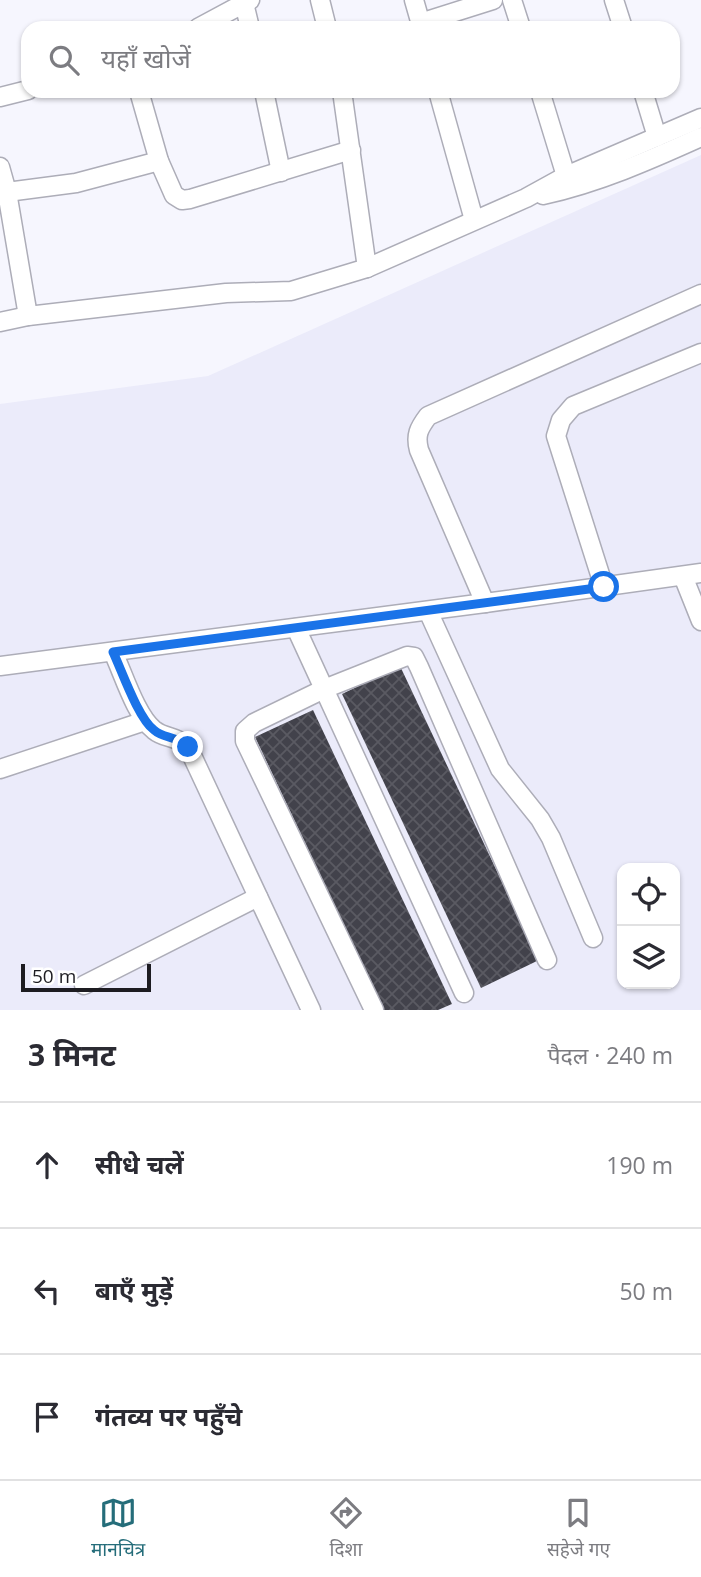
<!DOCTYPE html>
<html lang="hi">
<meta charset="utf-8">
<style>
body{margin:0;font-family:"Open Sans","Noto Sans Devanagari",sans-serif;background:#f2f2f3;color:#2b2b33}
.controls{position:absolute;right:21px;bottom:21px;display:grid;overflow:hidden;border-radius:14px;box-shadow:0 2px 5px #0004}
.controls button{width:63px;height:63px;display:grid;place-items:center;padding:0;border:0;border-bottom:2px solid #e1e1e2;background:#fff;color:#2b2b33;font:35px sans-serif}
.scale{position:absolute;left:21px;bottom:18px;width:130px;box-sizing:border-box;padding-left:7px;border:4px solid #1d1c21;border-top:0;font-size:19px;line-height:24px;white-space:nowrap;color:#1d1c21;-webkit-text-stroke:5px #fff;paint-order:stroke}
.stop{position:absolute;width:21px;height:21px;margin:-16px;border:5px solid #1a73e8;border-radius:50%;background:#fff}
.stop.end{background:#1a73e8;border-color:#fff;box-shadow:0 2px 7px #0008}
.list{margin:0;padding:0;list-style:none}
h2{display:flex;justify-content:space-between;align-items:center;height:91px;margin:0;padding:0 28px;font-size:30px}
h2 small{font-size:23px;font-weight:400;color:#7c7c81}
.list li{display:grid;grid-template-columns:46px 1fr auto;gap:21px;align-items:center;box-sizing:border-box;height:126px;padding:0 28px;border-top:2px solid #e1e1e2}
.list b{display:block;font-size:26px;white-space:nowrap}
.list em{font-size:23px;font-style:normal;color:#7c7c81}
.icon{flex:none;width:38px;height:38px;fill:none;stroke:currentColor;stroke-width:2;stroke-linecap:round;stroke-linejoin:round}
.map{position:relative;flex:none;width:701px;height:1010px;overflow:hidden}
.search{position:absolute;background:#fff;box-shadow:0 2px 5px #0004;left:21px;right:21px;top:21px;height:77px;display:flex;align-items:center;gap:18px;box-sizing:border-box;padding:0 24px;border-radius:21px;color:#7c7c81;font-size:26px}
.sheet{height:469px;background:#fff}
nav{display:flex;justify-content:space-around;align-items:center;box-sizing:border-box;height:98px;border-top:2px solid #e1e1e2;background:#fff;font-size:19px;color:#7c7c81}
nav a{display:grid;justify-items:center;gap:4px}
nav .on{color:#256d7a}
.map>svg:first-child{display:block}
.built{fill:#ebebfa;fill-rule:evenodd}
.building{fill:url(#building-cross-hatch)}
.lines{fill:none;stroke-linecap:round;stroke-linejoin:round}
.minor-casing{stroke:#adadb8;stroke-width:21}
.minor{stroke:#fff;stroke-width:18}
.route{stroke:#1a73e8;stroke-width:9}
</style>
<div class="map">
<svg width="701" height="1010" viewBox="0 0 701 1010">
<defs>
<pattern id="building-cross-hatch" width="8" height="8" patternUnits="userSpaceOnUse" patternTransform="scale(1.75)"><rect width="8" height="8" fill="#42424b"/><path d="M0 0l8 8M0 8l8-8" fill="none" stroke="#5a5a62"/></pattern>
</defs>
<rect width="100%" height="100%" fill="#f6f6fe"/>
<path class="built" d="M701,155v855h-701v-606l208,-28zM622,868h53v116h-53z"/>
<g class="building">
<path d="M400,666l139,294 -58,28 -139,-294z"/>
<path d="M313,710l139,294 -14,6h-54l-129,-273z"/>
</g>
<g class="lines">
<defs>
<g id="minor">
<path d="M320,0l7,28"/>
<path d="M414,0l8,28"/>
<path d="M512,0l9,28"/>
<path d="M614,0l9,28"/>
<path d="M244,3l6,25"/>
<path d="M420,23l73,-23"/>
<path d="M198,28l52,-28"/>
<path d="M139,91l20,70 15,34 8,5 8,-1 161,-49"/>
<path d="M264,91l17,81"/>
<path d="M342,91l25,177"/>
<path d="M438,91l36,129"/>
<path d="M540,91l26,85"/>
<path d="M643,91l14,46"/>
<path d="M0,97l28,-7"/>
<path d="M0,167l7,25 21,124"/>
<path d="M7,192l69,-9 83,-22"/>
<path d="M543,195c55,-12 107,-35 158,-58"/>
<path d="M0,322l28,-6 198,-23 65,-2 76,-23 159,-70 40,-22 135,-58"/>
<path d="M683,576l18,45"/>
<path d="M604,587l-48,-151 5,-16 12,-14 128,-53"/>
<path d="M485,603l-66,-153c-4,-15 0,-22 9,-34l273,-122"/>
<path d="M428,611l72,158 40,50 11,19 42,100"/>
<path d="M296,628l168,365"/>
<path d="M113,652c10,21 23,64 41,78 11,9 21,5 34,17l123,263"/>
<path d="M0,666l485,-63 216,-30"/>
<path d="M0,769l145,-48"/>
<path d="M84,985l174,-88"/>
<path d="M374,1010l-129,-269v-10l9,-8 70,-34 83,-33 7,1 5,10 128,293"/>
</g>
</defs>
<use href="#minor" class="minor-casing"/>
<use href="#minor" class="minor"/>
</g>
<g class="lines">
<path class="route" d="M188,747c-13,-12 -24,-8 -34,-17 -16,-12 -32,-59 -41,-78l491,-65"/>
</g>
</svg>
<div class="controls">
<button><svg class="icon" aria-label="locate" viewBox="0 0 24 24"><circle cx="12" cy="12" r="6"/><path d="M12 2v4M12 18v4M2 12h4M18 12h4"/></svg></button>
<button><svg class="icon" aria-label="layers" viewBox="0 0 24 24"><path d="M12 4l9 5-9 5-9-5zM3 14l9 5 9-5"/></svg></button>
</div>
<div class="scale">50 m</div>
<div class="stop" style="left:604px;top:587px"></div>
<div class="stop end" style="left:188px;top:747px"></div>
<div class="search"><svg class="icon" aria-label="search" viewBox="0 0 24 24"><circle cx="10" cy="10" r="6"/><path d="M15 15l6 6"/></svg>यहाँ खोजें</div>
</div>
<section class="sheet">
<h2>3 मिनट<small>पैदल · 240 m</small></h2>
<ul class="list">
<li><svg class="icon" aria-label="ahead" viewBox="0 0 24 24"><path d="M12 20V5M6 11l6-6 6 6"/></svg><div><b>सीधे चलें</b></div><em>190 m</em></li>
<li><svg class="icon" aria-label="left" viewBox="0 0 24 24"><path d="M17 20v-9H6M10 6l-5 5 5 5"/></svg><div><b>बाएँ मुड़ें</b></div><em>50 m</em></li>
<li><svg class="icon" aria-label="arrive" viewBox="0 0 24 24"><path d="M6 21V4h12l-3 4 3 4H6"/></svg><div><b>गंतव्य पर पहुँचे</b></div></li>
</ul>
</section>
<nav>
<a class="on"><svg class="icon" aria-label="map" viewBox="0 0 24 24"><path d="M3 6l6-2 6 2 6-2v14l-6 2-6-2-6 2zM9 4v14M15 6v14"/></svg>मानचित्र</a>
<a><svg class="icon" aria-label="directions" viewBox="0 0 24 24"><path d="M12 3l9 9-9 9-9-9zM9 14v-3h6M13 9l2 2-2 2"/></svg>दिशा</a>
<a><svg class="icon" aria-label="saved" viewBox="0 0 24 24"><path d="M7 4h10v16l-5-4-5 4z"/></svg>सहेजे गए</a>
</nav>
